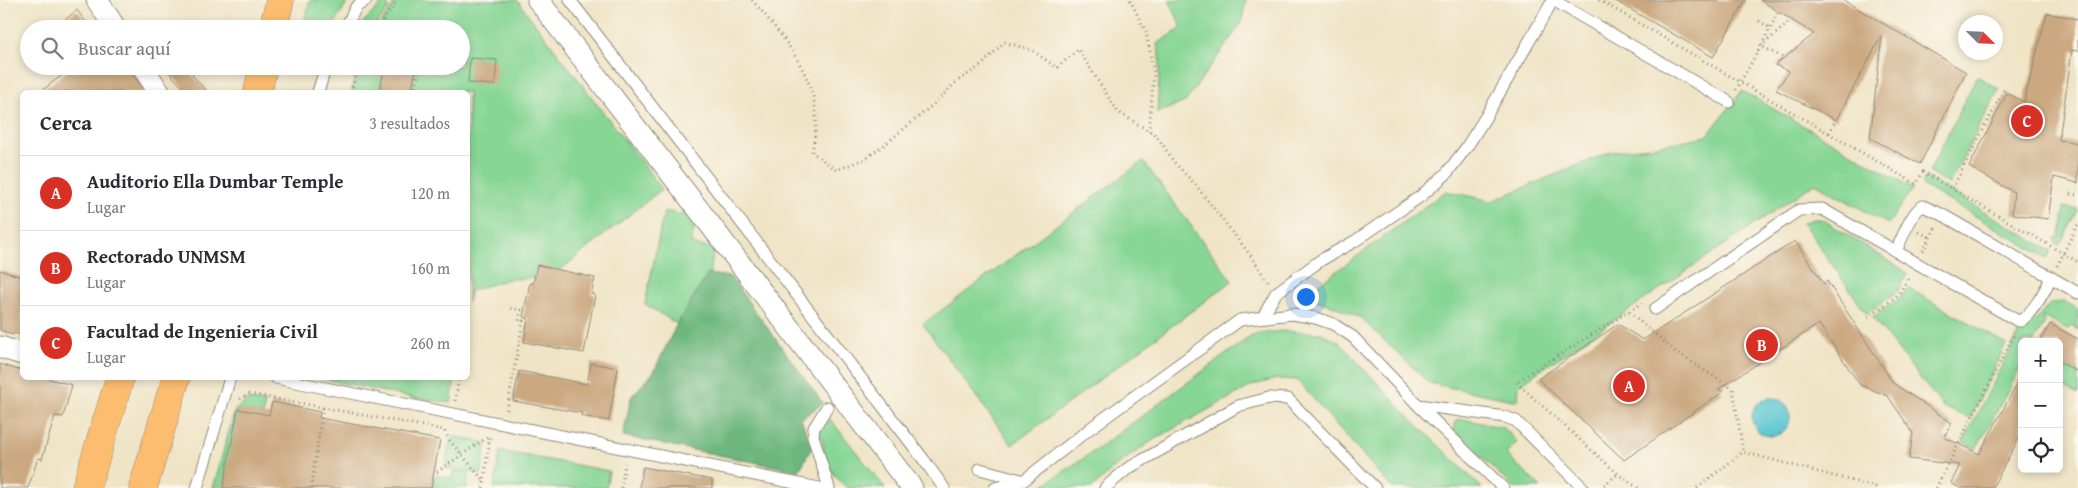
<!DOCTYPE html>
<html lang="es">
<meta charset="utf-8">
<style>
body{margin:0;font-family:"Gentium Book Plus",serif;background:#f2f2f3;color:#2b2b33}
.controls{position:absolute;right:15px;bottom:15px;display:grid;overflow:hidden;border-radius:8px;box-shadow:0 2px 8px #0003}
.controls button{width:45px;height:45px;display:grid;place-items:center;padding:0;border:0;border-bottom:1px solid #e1e1e2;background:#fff;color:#2b2b33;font:25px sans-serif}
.compass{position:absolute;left:1958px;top:15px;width:45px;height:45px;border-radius:50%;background:#fff;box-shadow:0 2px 8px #0003;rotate:114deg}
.you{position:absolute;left:1305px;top:296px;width:18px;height:18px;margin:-12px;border:4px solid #fff;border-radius:50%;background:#1a73e8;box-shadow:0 0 0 8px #1a73e833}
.badge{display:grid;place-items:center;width:32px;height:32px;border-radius:50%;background:#d93025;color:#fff;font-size:16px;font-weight:700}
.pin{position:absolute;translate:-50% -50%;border:2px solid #fff;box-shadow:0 1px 5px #0006}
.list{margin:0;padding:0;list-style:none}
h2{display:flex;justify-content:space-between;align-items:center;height:65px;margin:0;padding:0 20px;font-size:21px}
h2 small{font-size:16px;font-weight:400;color:#7c7c81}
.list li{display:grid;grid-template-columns:32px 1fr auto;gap:15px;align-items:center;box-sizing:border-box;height:75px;padding:0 20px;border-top:1px solid #e1e1e2}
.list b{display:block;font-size:19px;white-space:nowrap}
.list p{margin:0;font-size:16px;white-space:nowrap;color:#7c7c81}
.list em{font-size:16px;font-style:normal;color:#7c7c81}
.icon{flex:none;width:28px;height:28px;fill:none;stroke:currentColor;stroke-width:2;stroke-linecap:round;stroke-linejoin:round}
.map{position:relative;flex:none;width:2078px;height:488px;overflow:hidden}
.search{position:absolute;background:#fff;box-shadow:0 2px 8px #0003;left:20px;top:20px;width:450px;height:55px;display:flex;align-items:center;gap:12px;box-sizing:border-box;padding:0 18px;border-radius:28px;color:#7c7c81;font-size:19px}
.panel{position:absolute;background:#fff;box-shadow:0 2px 8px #0003;left:20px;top:90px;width:450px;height:290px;border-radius:8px}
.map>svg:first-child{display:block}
.green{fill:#87d695;stroke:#598060}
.forest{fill:#6db77e;stroke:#4c7154}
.water{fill:#5ac7d2;stroke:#42797e}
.building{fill:#cba880}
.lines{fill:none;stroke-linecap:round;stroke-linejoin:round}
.lane-casing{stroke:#8d8878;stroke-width:13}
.street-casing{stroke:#8d8878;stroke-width:23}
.primary-casing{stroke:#8d8878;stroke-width:29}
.path{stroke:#8d8878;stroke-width:3;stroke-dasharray:1 4;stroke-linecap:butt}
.lane{stroke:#fff;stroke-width:11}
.street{stroke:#fff;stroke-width:21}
.primary{stroke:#fcbd6f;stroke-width:28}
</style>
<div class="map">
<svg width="2078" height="488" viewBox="0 0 2078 488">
<rect width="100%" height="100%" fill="#fbf7ec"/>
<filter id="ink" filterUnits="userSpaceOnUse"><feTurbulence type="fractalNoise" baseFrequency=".02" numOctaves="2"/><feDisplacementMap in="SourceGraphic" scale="10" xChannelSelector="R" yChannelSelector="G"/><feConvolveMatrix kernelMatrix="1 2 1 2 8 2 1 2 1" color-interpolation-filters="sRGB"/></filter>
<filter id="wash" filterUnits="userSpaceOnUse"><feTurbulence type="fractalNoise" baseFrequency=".0096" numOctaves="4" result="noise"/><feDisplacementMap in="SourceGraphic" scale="20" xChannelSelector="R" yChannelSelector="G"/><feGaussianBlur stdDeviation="1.12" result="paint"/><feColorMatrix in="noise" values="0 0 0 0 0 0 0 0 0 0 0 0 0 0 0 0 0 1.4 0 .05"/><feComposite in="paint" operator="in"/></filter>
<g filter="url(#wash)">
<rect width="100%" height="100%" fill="#efe4c6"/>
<g class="green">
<path d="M310,0h40l-4,4 -14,25h-30z"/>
<path d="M397,0h120l145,189 -112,89 -42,1 -38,12 -2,12v-211h-117l7,-26h103v-37h-84z"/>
<path d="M1169,0h77l-5,24 -56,78 -28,11 3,-55 -3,-14 25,-16z"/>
<path d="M385,1l4,7 -16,21h-17z"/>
<path d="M1977,76l22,13 -50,95 -20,-12z"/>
<path d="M1742,91l171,97 -25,36 -73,-41 -296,202 -1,16 -89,-18 -68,-65 -27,-12 -31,-10 143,-105 46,10 118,-49 45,-6 52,-10z"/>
<path d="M1143,161l89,120 -220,164 -89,-121z"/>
<path d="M1926,177l125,74 -4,7 -125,-73z"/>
<path d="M2064,207l14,2v3l-19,33 -4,-2v-5l4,-1 1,-6h2z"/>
<path d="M664,211l32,6 -5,27 23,5 -4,24 -33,51 -32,-20z"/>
<path d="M1813,219h9l86,54 -10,18 -31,23 -64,-91z"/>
<path d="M1908,288l98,56 -36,75 -27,-12 -71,-90 28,-19z"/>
<path d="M2065,302l13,7v21l-7,-4 -3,3 -25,-12 2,5 -11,20h-12v23l-46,84 -13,-7 58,-113 15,-9 15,-17z"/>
<path d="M1282,331l39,2 18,9 64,69 79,77h-90l-95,-108 -20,-1 -24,6 -100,55 -32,22 -29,26h-53l54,-36 151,-111 12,-7z"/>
<path d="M2064,365l14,7v23l-19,-10v-12z"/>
<path d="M320,378h135l-4,25 -38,-5z"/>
<path d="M248,400l17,2 -2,12 -25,-4 -14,77 -8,-1 -3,2 22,-78z"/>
<path d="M830,419l55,69h-38l-11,-11 -11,-17 -2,-17 -4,-11 2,-6z"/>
<path d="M1463,419l41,9 13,14 -11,12 35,34h-27l-60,-57 2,-11z"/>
<path d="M451,436l36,7 -6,31 -36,-6z"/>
<path d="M500,451l109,20 -3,17h-112z"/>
<path d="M453,471l16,3 -2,14h-35l2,-13 18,3z"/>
</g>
<path class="forest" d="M708,274l22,3 93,126 -22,16 11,28 -13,24 -176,-35 8,-39 22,-24 24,-49z"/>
<circle class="water" cx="1771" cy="417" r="19"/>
<g id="blocks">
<g class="building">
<path d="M1614,0h132l-33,57z"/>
<path d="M1760,0h83l123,72 -46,92 -50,-26 12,-103 -46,85 -60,-30 13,-19 -14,-6 39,-31z"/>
<path d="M77,10l14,19h-37z"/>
<path d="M2047,13l31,6v32l-6,-1 -13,90 19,3v40l-24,-6 -6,42 -36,-5 2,-22 -45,-25 38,-74 17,9z"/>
<path d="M470,58l27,2 -2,25 -27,-2z"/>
<path d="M74,66h54l16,26h-104z"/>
<path d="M163,66h38l-9,9 16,17h-21z"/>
<path d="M385,66h32l-6,26h-32z"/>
<path d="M1795,241l29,43 3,-3 66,102 59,40 -8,14 35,17 43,-79v58l-30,55h-32l-9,-5 9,-18 -51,-6 4,-26 -25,-37 -28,-11 -41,-61 -101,65 5,3 -99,68 -86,-81 80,-55 25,16z"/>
<path d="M537,265l58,13 -4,16 4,1 -11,58 -60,-11 4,-24 -5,-1 7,-34 3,1z"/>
<path d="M0,270l22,7v58l-8,-2 -1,2 -13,-5z"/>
<path d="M2050,324l28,15v33l-19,-10v-20h-19z"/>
<path d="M591,363l27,5 -9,53 -28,-5 1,-3 -69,-12 6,-30 68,13z"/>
<path d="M0,364l22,7v7h24l26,7 -9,32 -8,-1 -13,43 -4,-1 -10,30h-28z"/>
<path d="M272,402l48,10 -1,6 121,22 -9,48h-208l15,-79 31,6z"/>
<path d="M643,467l69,13v8h-73z"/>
</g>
</g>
</g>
<g filter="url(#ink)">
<use href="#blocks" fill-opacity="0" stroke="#8d8878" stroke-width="1"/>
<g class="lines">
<defs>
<g id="lane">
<path d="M570,0l354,460 20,28"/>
<path d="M1553,0l176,102"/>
<path d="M345,29l11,-22 10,-7"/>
<path d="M318,92l8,-26"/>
<path d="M1896,251c5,-10 16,-41 27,-45l18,8 137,79"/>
<path d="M1655,309l144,-99 23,-1 196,112h3c14,-12 23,-27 30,-44"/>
<path d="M1263,316l13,-23 45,-33 34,-19 66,-45 25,-22 20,-26 19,-30 68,-118"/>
<path d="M276,378l543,110"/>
<path d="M1418,405l87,12 11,4 67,67"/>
<path d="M827,407l-13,21 -1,8 16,52"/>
<path d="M980,469l41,11"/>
<path d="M197,488l33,-110"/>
<path d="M995,488l28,-7 69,-54 148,-107 52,-6 24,4 17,6 20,13 65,68 85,83"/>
<path d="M1105,488l22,-19 111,-63 31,-8 19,1 87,89"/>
</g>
<g id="street">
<path d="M97,0l19,29"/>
<path d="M538,0l374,488"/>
<path d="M142,66l17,26"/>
<path d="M0,347l22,7"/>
</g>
<g id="primary">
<path d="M273,29l7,-29"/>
<path d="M258,92l5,-26"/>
<path d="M86,488l34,-110"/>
<path d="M143,488l33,-110"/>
</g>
</defs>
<use href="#lane" class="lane-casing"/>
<use href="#street" class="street-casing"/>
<use href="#primary" class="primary-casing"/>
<g class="path">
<path d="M752,0c28,32 65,76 64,121 0,10 -2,21 -4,31l24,18 29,-11 23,-17 47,-39 21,-21 26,-17 22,-23 28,8 25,18 21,-19 40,63 39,24 17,26 20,21 57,73 17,26"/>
<path d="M1130,0l16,32 8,41 -5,58"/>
<path d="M1599,0l317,184 7,-12 29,17"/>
<path d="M1778,13l-17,33 21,11"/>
<path d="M1759,21l11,7"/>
<path d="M377,29l20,-29"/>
<path d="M1736,90l25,-44 25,-21 3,-5"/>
<path d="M2004,90l-52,99 126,73"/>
<path d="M351,92l7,-26"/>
<path d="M414,92l6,-26"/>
<path d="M1829,133l5,-10"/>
<path d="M2070,194l8,1"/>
<path d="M1919,232l11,5"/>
<path d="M1923,251l12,-23"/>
<path d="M2057,266l21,-42"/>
<path d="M1629,312l47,40 57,37 10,63 136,36"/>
<path d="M1868,317l30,-22 12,-19"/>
<path d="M468,321l2,-14"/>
<path d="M240,399l10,-5 194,36 6,11 34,40"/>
<path d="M455,401l4,-23"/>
<path d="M507,410l16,-89h-4l2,-11 -12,-2"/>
<path d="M437,472l52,-36"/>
<path d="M311,488l12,-80"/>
<path d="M483,488l7,-51"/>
<path d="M621,488l4,-25"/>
<path d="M1600,488l18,-14"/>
<path d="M1638,488l-20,-14 -102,-92 126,-79"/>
<path d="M1697,488l46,-36"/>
<path d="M1936,488l78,-153"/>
</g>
<use href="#lane" class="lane"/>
<use href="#street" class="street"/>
<use href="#primary" class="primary"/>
</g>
</g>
</svg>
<div class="controls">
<button>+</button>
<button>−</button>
<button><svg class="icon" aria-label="locate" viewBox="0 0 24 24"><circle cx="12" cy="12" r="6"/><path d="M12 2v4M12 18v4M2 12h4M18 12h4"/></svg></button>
</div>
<svg class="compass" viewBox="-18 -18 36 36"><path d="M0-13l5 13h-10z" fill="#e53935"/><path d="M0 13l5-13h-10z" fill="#7c7c81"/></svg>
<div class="you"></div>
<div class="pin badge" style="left:1629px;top:386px">A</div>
<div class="pin badge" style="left:1762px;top:345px">B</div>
<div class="pin badge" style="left:2027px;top:121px">C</div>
<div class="search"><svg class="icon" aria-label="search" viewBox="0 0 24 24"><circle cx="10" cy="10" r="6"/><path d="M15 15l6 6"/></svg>Buscar aquí</div>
<section class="panel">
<h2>Cerca<small>3 resultados</small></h2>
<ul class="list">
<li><span class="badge">A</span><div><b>Auditorio Ella Dumbar Temple</b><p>Lugar</p></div><em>120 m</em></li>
<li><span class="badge">B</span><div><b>Rectorado UNMSM</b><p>Lugar</p></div><em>160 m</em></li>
<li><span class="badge">C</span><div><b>Facultad de Ingenieria Civil</b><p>Lugar</p></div><em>260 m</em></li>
</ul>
</section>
</div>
